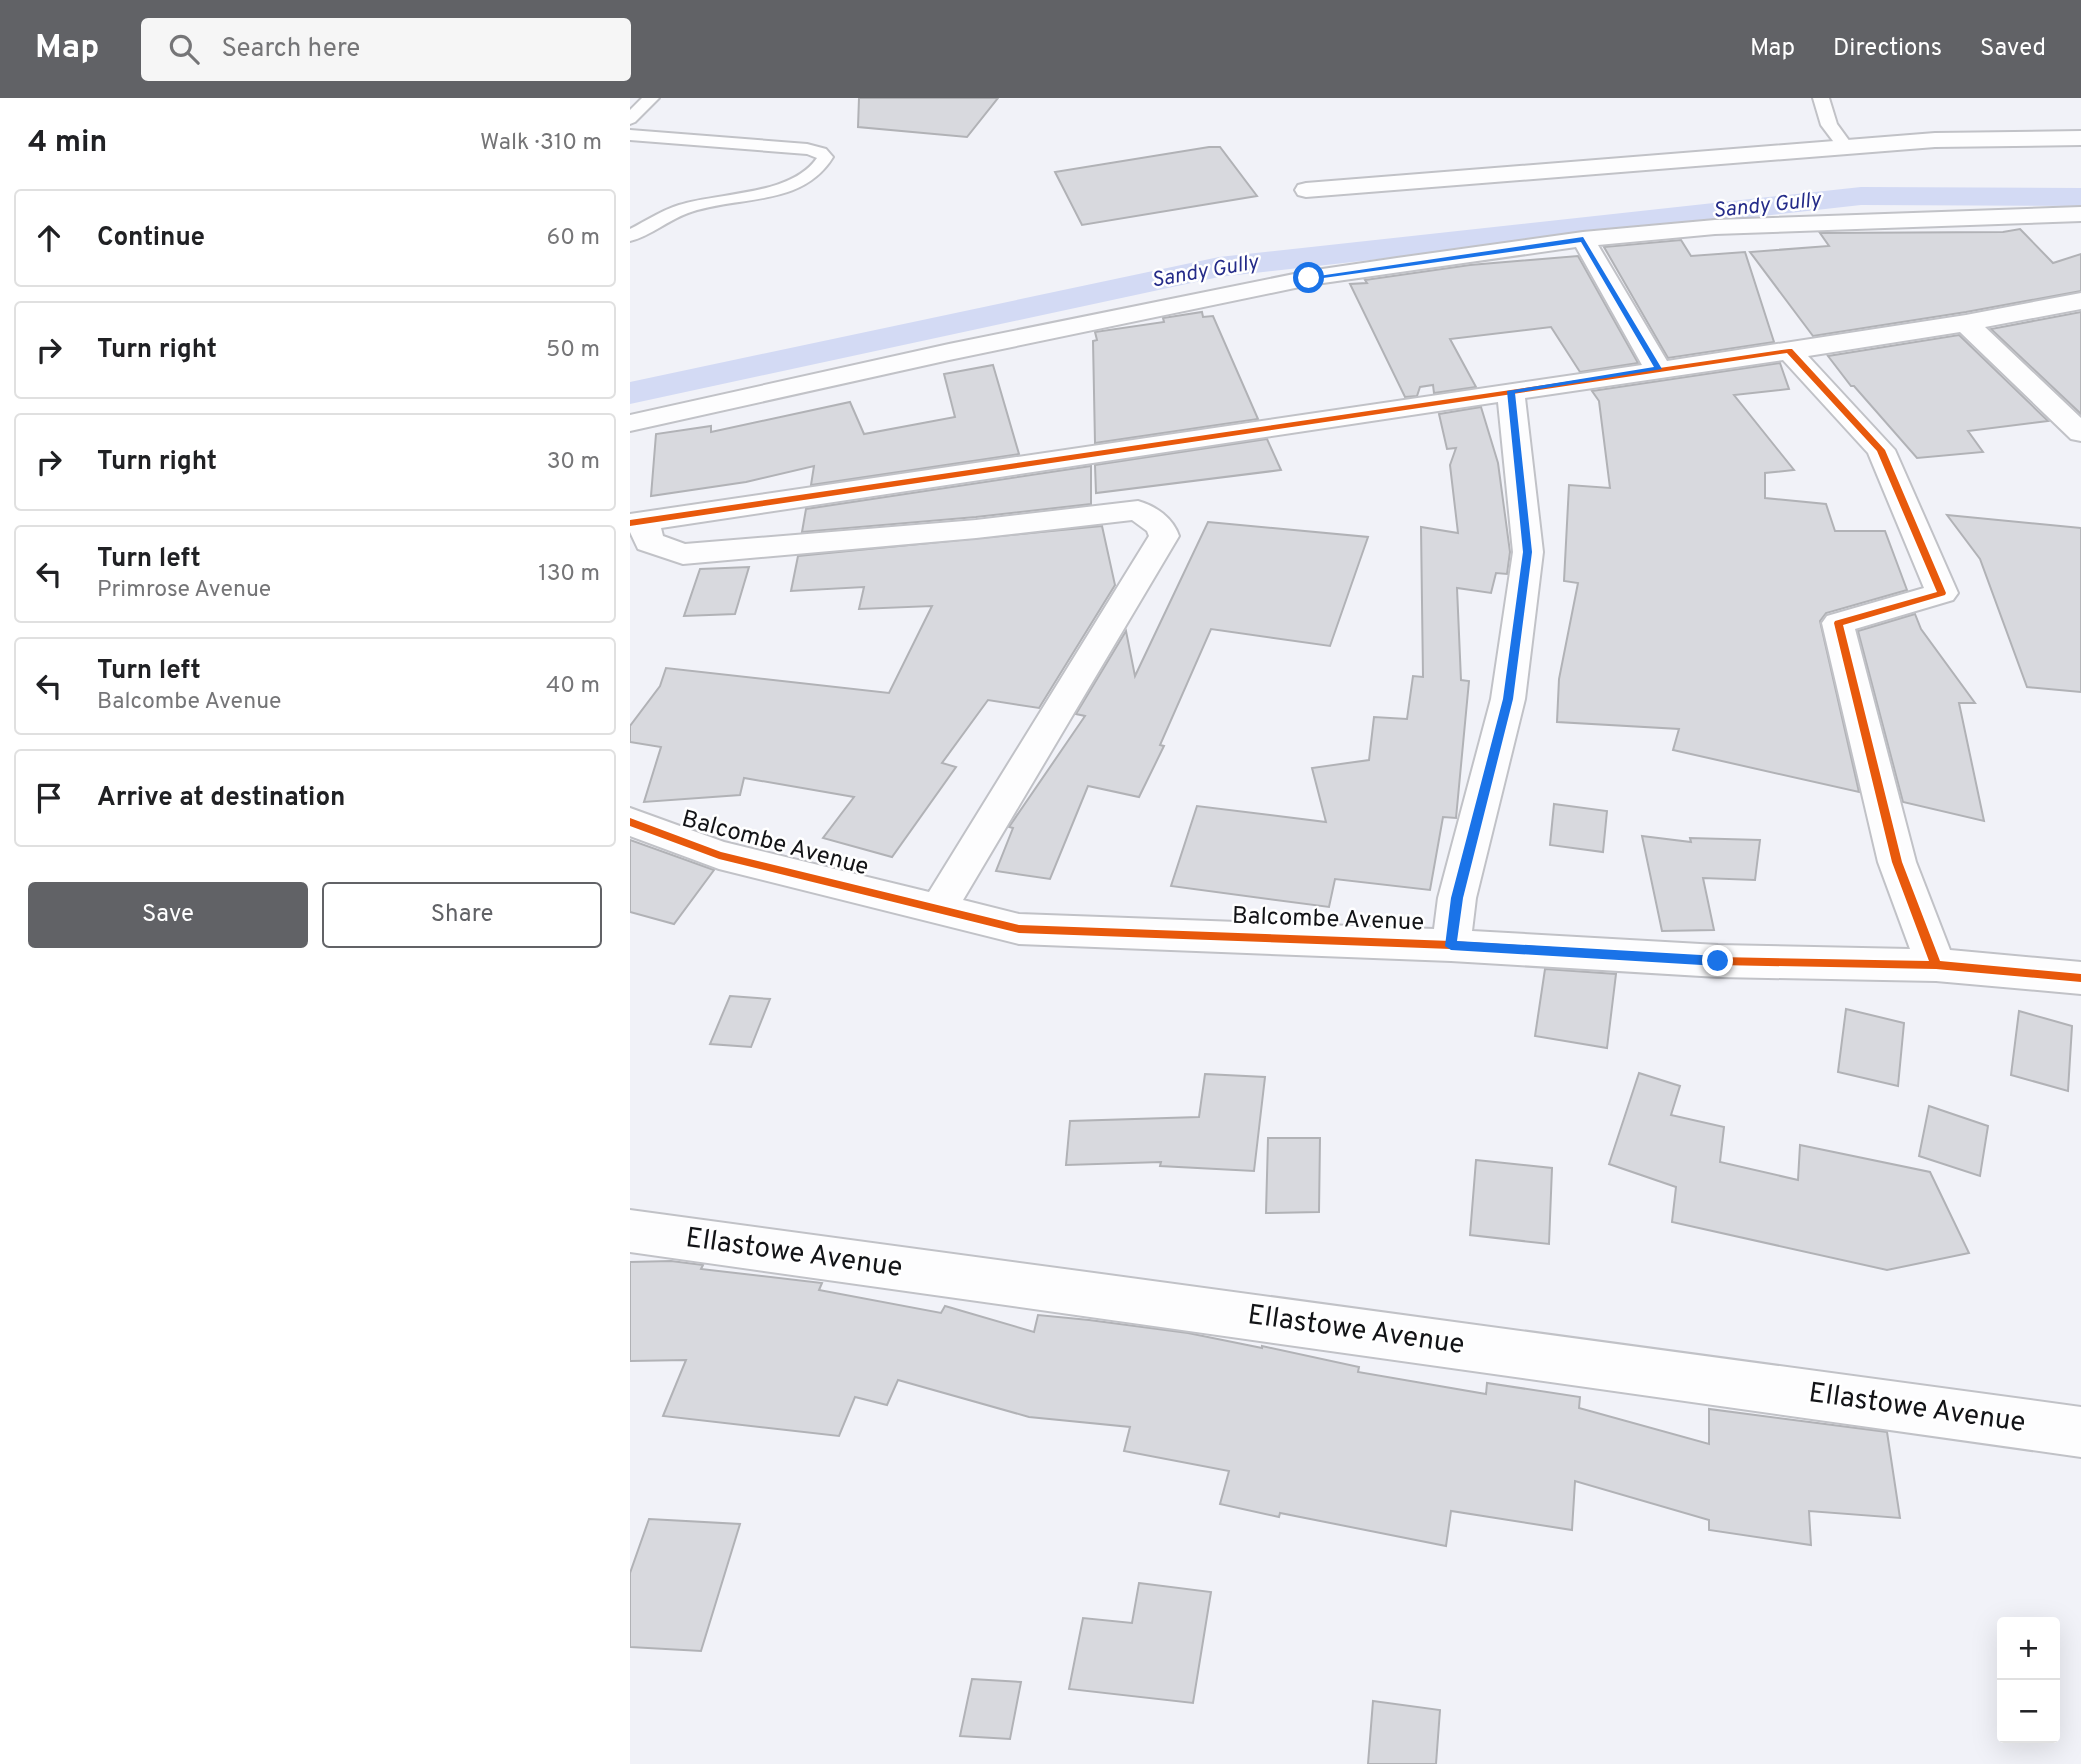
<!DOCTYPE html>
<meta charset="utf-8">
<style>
body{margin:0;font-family:Overpass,sans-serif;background:#f6f6f6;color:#202124}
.controls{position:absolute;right:21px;bottom:21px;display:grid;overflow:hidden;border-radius:7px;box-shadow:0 7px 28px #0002}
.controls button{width:63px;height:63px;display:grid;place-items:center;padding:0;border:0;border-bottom:2px solid #e0e0e0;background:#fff;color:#202124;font:35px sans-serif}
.stop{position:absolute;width:21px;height:21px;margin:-16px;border:5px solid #1a73e8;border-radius:50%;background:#fff}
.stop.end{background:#1a73e8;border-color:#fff;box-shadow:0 2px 7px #0008}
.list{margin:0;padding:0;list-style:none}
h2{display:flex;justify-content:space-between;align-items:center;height:91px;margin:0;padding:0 28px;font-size:30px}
h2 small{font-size:23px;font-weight:400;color:#757577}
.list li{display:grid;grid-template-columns:46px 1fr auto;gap:21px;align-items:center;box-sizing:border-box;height:98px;margin:0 14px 14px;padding:0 14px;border:2px solid #e0e0e0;border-radius:7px}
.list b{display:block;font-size:26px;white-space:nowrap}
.list p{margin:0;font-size:23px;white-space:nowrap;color:#757577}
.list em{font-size:23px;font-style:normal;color:#757577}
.actions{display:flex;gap:14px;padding:21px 28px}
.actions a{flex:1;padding:16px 0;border:2px solid #616266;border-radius:7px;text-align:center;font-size:24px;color:#616266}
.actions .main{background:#616266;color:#fff}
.icon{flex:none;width:38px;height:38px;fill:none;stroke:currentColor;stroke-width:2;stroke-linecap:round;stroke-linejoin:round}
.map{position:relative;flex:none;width:1451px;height:1666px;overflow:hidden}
header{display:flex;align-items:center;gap:42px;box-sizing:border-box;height:98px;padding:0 35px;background:#616266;color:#fff}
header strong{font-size:33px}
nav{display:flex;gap:38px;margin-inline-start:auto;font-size:24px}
.search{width:490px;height:63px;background:#f6f6f6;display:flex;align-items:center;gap:18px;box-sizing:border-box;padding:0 24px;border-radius:7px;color:#757577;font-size:26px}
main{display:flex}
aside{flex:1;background:#fff}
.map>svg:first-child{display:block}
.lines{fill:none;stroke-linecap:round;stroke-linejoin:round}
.canal{fill:#d3daf4;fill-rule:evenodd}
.building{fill:#d8d9de;stroke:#b1b2b6;stroke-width:2}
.lane-casing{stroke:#c1c2c7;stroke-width:4}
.street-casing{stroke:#c1c2c7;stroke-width:4}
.lane{fill:#fdfdfe;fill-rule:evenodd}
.street{fill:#fdfdfe;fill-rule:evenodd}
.cycleway-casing{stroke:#fff;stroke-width:5}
.cycleway{fill:#e8590c;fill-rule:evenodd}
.route{fill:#1a73e8}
.labels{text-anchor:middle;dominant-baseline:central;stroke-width:5;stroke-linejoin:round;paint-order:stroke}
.far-water-label{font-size:21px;font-style:italic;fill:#242b89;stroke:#fff}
.street-label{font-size:24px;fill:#131417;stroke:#fff}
.near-street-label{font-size:28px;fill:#131417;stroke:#fff}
</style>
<header>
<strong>Map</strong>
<div class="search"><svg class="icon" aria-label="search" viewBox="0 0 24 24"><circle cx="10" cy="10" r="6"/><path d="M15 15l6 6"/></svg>Search here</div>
<nav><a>Map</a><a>Directions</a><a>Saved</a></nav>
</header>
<main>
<aside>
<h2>4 min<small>Walk · 310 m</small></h2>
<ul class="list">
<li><svg class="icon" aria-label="ahead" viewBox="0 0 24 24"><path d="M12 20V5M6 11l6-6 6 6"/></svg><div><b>Continue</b></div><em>60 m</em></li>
<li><svg class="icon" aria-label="right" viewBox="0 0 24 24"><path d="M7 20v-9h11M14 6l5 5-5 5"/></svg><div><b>Turn right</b></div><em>50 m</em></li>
<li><svg class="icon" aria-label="right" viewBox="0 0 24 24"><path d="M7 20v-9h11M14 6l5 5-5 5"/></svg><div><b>Turn right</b></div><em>30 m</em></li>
<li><svg class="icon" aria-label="left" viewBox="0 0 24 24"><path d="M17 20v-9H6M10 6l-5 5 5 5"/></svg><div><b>Turn left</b><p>Primrose Avenue</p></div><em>130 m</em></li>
<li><svg class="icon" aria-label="left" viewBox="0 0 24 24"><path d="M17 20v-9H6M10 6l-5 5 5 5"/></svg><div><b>Turn left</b><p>Balcombe Avenue</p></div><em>40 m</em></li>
<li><svg class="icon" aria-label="arrive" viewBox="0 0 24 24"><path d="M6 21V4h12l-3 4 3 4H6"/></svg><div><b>Arrive at destination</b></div></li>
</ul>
<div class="actions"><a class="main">Save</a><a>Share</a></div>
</aside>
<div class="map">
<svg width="1451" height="1666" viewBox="0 0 1451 1666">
<rect width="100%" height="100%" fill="#f1f2f8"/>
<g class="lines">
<path class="canal" d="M1231,89l220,1v18l-220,-1 -642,72 -589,127v-22l589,-125z"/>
</g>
<g class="building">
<path d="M229,0h139l-31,39 -109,-10z"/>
<path d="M579,49h11l37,49 -175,29 -27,-53z"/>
<path d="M1390,131l33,34 28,-9v37l-115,21 -153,24 -63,-84 79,-6 -9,-13 183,-1z"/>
<path d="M1051,142l10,16 54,-4 29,90 -106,16 -64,-111z"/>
<path d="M948,158l60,107 -58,9 -29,-45 -101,12 26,48 -42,6 -1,-8 -13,2 -3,9 -12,1 -55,-113 17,-1 -2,-3 105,-15z"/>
<path d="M572,214l1,5 10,-1 45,103 -163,24 -2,-102 4,-1 -2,-8 69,-10 -1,-4z"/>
<path d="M1451,214v102l-90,-85z"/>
<path d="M1329,237l89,86 -80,10 15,21 -66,6 -63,-72h-3l-23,-30z"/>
<path d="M1150,265l9,26 -55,6 60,75 -29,3v25l61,6 9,27h50l22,59 -81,23 -6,8 39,171 -186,-42 6,-21 -122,-7 2,-43 19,-96 -14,-2 5,-96 41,3 -11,-87 -7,-10z"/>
<path d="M363,267l26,89 -208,31 3,-19 -68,16 -95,14 5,-62 55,-8v6l139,-30 14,32 91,-17 -11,-43z"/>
<path d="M851,309l17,56 12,89 -3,22 -11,-1 -5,20 -34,-5 4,92 8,1 -13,137 -13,-1 -13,73 -95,-11 -6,28 -158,-21 26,-80 129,16 -14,-54 57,-8 5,-43 33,2 6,-43 10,1 -2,-150 37,6 -8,-68 6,-17 -9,1 -8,-35z"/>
<path d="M637,341l14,31 -185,23 -1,-28z"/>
<path d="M461,368v38l-115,13 -174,15 4,-23z"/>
<path d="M1317,417l134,13v164l-54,-5 -47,-128z"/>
<path d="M578,424l160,15 -38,109 -119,-17 -51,116 4,1 -25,51 -51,-11 -38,93 -54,-8 17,-43 -4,-1 76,-111 -9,-2 50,-83 9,45z"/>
<path d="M472,428l13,59 -76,123 -51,-8 -46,63 14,4 -64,90 -69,-19 31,-41 -110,-19 -4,17 -96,7 17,-55 -31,-5v-16l30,-40 6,-18 223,25 43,-87 -73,3 5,-22 -73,4 7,-35z"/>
<path d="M119,469l-14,47 -51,2 16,-47z"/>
<path d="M1285,516l6,15 54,74h-16l25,118 -81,-19 -45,-171z"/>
<path d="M924,706l53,7 -4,41 -53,-7z"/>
<path d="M1012,738l49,6 -1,-4 70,2 -5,40 -52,-2 11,52 -52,1z"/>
<path d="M0,742l84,30 -40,54 -44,-12z"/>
<path d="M915,871l71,5 -9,74 -72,-12z"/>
<path d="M100,898l40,3 -19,48 -41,-3z"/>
<path d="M1216,911l58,14 -6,63 -60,-14z"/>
<path d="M1389,913l53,15 -4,65 -57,-16z"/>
<path d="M1009,975l41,13 -9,29 53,12 -4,35 78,18 2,-35 130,27 39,81 -82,17 -215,-48 4,-35 -67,-23z"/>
<path d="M575,976l60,3 -11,94 -94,-5 1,-4 -95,3 4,-44 129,-4z"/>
<path d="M1299,1008l59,20 -8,50 -61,-20z"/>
<path d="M638,1040h52l-1,74 -53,1z"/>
<path d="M846,1062l76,8 -3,76 -79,-9z"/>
<path d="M41,1163l32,4 -2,4 121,14 -3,7 122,23 4,-7 89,26 4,-17 51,5 99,13 74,15v-2l97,21 -1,5 128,22 1,-11 93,14 -1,11 130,36v-35l178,23 13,86 -91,-7 2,34 -102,-15v-10l-134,-39 -3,49 -121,-19 -5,35 -166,-33 -1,4 -59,-13 9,-33 -105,-20 6,-24 -101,-10 -131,-37 -11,25 -32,-8 -16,39 -176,-20 23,-56 -56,1v-99z"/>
<path d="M19,1421l91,5 -39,127 -71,-4v-74z"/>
<path d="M509,1485l72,9 -18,111 -124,-14 14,-71 49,5z"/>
<path d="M342,1581l49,3 -11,57 -50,-3z"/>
<path d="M743,1603l67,9 -4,54h-68z"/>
</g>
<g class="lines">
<defs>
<g id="lane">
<path d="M12,0h17l-24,24 -5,2v-14z"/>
<path d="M1183,0h16l8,26 16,22 -2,3h-12l-18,-24z"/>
<path d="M0,32l177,14 19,5 7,8c-31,51 -96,38 -145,56 -20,7 -37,23 -58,28v-12c16,-8 32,-19 49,-24 41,-13 112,-9 138,-47l-10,-4 -177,-14z"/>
</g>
<g id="street">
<path d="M1451,33v14l-146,2 -629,50 -8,-2 -3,-5 3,-5 8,-2 629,-50z"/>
<path d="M1451,109v14l-366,13 -117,11 69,116 299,-46 115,-22v16l-96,18 96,91v23l-10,-2 -111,-107 -152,24 87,94 63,143 -5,7 -98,29 61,233 34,88 131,12v32l-145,-13 -218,-4 -267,-16 -432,-17 -300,-75 -89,-33v-28l94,34 205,50 220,-356 -2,-5 -15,-11 -156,18 -293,26 -45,-15 -8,-17v-18l1012,-149 -66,-118 -267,38 -360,75 -319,71v-16l319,-71 360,-73 88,-13 186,-26 132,-12zM1153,262l85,93 56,135 -97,28 -5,7 56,239 32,87 -192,-4 -246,-14 4,-33 49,-199 18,-147 -18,-154zM868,304l15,150 -22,147 -53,199 -4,31 -415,-15 -56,-14 216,-364c-6,-18 -23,-30 -41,-35l-162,19 -291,24 -22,-8 -2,-8z"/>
<path d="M0,1112l1451,197v50l-1451,-205z"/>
</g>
</defs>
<use href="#lane" class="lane-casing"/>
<use href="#street" class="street-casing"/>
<use href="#lane" class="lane"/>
<use href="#street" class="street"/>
<defs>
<path id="cycleway" d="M1159,251h3l93,101 61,143 -1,2 -102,30 59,237 38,99 141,13v8l-145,-13 -218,-4 -267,-16 -432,-16 -300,-74 -89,-33v-8l91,34 298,73 432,16 267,16 211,4 -37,-99 -58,-239 1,-2 102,-29 -60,-141 -90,-98 -1157,173v-6z"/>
</defs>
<use href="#cycleway" class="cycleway-casing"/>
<use href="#cycleway" class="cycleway"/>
</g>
<path class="route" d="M953,139l79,132 -147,24 17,159 -19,147 -50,199 -6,43 261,15 5,5 -5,5 -267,-16 -6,-4 6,-48 52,-199 20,-147 -16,-161 147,-24 -73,-125 -272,38 -4,-2z"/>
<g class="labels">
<g class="far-water-label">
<text transform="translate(1137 108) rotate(-6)">Sandy Gully</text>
<text transform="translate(575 174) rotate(-10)">Sandy Gully</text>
</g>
<g class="street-label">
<text transform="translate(145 746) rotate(15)">Balcombe Avenue</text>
<text transform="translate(698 822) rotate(2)">Balcombe Avenue</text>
</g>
<g class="near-street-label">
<text transform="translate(164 1156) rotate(8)">Ellastowe Avenue</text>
<text transform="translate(726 1233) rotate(8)">Ellastowe Avenue</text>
<text transform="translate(1287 1311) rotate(8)">Ellastowe Avenue</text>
</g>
</g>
</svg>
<div class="controls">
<button>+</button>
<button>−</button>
</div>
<div class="stop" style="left:679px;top:180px"></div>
<div class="stop end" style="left:1088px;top:863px"></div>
</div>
</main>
